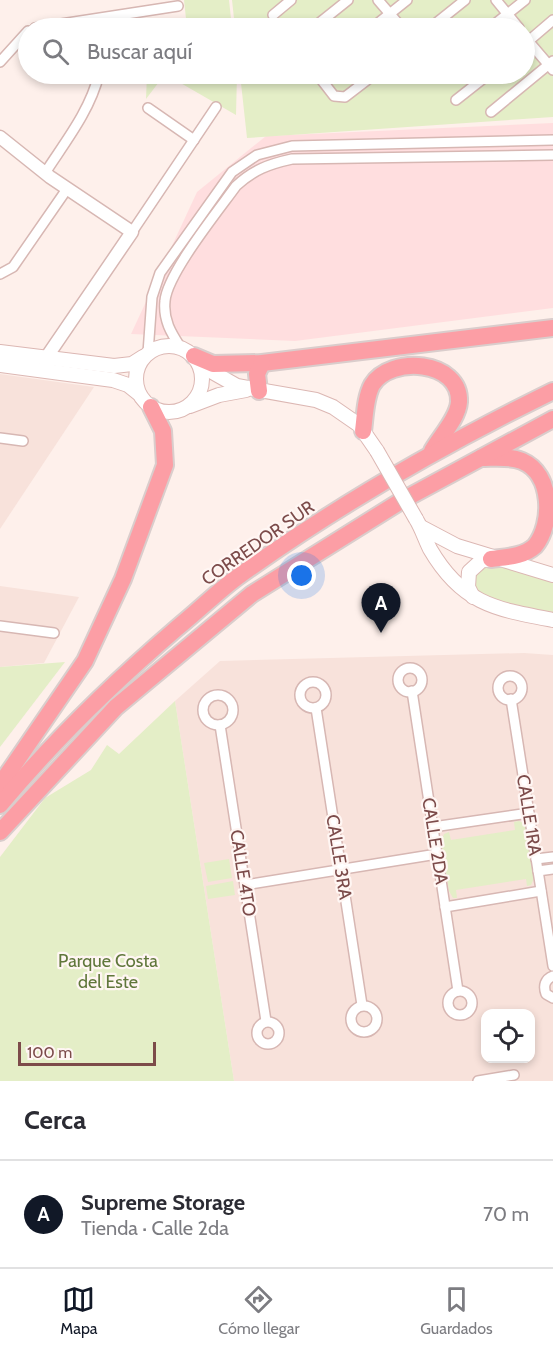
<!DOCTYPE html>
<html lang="es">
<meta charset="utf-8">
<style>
body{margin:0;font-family:Cabin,sans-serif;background:#f7f7f7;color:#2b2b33}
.controls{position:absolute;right:18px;bottom:18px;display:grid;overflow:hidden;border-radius:12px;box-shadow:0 3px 9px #0003}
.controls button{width:54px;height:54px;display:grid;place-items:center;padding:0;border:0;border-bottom:2px solid #e1e1e2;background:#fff;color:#2b2b33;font:30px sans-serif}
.scale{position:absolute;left:18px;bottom:15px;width:138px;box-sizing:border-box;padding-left:6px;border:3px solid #7c4b4a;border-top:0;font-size:16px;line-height:21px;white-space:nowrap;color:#7c4b4a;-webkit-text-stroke:4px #fff6f3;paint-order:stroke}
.you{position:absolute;left:302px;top:576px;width:21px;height:21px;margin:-15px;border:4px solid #fff;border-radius:50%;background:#1a73e8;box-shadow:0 0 0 9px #1a73e833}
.badge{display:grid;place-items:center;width:39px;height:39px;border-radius:50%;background:#111827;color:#fff;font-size:20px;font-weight:700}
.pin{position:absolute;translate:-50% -50px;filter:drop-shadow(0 2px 3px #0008)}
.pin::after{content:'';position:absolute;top:32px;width:21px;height:18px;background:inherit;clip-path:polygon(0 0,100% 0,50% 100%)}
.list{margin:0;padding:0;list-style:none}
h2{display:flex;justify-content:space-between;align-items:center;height:78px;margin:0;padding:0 24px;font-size:26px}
h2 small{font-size:20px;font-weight:400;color:#7c7c81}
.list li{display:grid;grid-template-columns:39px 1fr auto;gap:18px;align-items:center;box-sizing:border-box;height:108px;padding:0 24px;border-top:2px solid #e1e1e2}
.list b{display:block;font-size:22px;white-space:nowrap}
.list p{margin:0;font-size:20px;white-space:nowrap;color:#7c7c81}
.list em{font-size:20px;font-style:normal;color:#7c7c81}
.icon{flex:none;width:33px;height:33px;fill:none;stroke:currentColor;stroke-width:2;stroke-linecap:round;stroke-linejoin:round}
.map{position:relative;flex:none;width:553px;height:1081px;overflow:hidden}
.search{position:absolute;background:#fff;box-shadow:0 3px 9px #0003;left:18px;right:18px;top:18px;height:66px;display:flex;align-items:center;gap:15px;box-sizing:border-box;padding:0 21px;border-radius:33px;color:#7c7c81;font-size:22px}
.sheet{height:186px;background:#fff}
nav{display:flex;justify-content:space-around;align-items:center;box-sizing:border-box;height:84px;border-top:2px solid #e1e1e2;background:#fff;font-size:16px;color:#7c7c81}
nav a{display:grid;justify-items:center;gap:3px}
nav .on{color:#111827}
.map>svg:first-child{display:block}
.residential{fill:#f8e2db;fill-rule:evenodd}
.commercial{fill:#ffdedf}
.green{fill:#e4eec7}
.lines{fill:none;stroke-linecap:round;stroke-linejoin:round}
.minor-casing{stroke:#d7b7b3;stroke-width:12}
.tertiary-casing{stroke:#d7b7b3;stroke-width:15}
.secondary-casing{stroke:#dcb7b3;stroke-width:16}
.motorway-casing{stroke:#dacdcc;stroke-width:20}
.minor{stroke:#fff;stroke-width:9}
.tertiary{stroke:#fff;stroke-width:12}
.secondary{stroke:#fff;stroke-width:14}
.motorway{stroke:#fc9ea5;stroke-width:16}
.secondary-bridge-casing{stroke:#dcb7b3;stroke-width:16;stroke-linecap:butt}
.secondary-bridge{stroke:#fff;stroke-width:14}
.labels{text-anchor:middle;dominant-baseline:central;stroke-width:4.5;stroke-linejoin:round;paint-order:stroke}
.street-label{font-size:18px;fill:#7c4b4a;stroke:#fff6f3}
.park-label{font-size:18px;fill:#60773b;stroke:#fff6f3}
</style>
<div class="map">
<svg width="553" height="1081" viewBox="0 0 553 1081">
<rect width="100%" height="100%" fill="#fef0eb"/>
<g class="residential">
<path d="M0,374l94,13 -94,142z"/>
<path d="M0,586l79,11 -35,66 -44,4z"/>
<path d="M524,653l29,2v426h-319l-59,-380 45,-40zM486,1014h44v44h-44z"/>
</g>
<path class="commercial" d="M553,123v185l-258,33 -164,-7 66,-142 69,-56z"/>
<g class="green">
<path d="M184,0h45l3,28h-45z"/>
<path d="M232,0h321v117l-306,21 -7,-64h284v-46h-289z"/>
<path d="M147,74h90l-1,41 -71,-41 -19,25z"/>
<path d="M491,564l62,17v31c-25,-4 -58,-5 -78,-22l1,-17z"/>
<path d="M65,662l-65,85v-80z"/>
<path d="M175,701l59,380h-234v-224l45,-59 46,-28 16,-25 12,9z"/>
<path d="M519,821l5,2 2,5 8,50 -3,7 -4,1 -1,-7 -70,11 1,8h-4l-4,-7 -8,-49 3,-8 5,-2 2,8 64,-10 -1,-8z"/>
<path d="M229,859l3,19 -24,4 -4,-19z"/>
<path d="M233,881l2,14 -27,4 -2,-13z"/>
</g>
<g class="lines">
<defs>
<g id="minor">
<path d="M378,0l24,28"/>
<path d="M496,0l23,28"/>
<path d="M273,15l18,-15"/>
<path d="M35,28l143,-22"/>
<path d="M313,28l35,-28"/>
<path d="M372,28l35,-28"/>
<path d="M430,28l35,-28"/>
<path d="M490,28l35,-28"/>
<path d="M524,36l29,34"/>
<path d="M525,44l28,-24"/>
<path d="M0,62l28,-31"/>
<path d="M317,74l17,22 11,1 30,-23"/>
<path d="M456,100l33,-26"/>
<path d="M148,108l46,32"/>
<path d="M491,112l62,-51"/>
<path d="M45,173c20,-31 45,-62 54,-99"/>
<path d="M132,232l84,-125"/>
<path d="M0,274l13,-7 54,-78"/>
<path d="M181,348c-10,-15 -18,-28 -16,-47 2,-27 53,-90 71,-115 17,-16 33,-22 56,-27l261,-4"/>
<path d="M148,353l4,-56 8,-24 72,-101 25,-17 35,-9 261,-6"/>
<path d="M0,438l23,3"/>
<path d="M0,626l54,7"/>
<circle cx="410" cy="680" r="12"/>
<circle cx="510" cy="688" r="12"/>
<circle cx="313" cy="695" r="13"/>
<path d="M412,691l46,300"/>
<circle cx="218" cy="710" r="15"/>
<path d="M511,699l42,267"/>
<path d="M316,708l46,297"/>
<path d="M220,725l46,296"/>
<path d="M433,827l96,-14"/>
<path d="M536,859l17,-2"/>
<path d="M538,871l15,-2"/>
<path d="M245,885l192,-31"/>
<path d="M445,907l96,-16"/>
<path d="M553,976c-8,3 -10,10 -7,18l7,4"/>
<circle cx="460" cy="1003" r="12"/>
<circle cx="364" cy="1019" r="13"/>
<circle cx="268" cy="1033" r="11"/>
<path d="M478,1081l36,-6"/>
</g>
<path id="tertiary" d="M0,137l50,40 82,55 -86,126v6"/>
<g id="secondary">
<circle cx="169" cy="379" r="33"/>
<path d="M0,352l114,14 18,-2 11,-7"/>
<path d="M0,365l113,15 15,5 10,8"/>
<path d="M200,365l37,21 79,14 17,7 26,18 18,26"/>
<path d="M190,406l29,-11 27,-5"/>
<path d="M416,519c6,10 9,20 14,30 32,55 65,60 123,71"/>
<path d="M421,527l36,19 96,29"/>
<path d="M473,597l-5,-10 1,-15 12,-11 10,-2"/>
</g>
<g id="motorway">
<path d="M194,356l19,8 49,-1 291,-35"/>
<path d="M259,391l-2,-17 5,-11"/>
<path d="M363,431c2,-14 2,-33 9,-46 18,-30 89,-25 87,17 -1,16 -19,35 -27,49"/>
<path d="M481,458c14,0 29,-2 41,3 31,13 31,63 13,85 -12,11 -29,11 -44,13"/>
<path d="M0,785l85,-124 38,-82 42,-114 -2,-34 -12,-24"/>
<path d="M0,805c54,-65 113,-122 177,-177 20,-16 39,-35 59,-50 100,-72 207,-133 317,-187"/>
<path d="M0,832l116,-125 136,-113 149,-93 152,-82"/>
</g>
</defs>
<use href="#minor" class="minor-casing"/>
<use href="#tertiary" class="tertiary-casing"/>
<use href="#secondary" class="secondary-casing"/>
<use href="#motorway" class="motorway-casing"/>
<use href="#minor" class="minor"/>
<use href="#tertiary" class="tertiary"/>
<use href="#secondary" class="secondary"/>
<use href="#motorway" class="motorway"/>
<defs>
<path id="secondary-bridge" d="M377,451l39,68"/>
</defs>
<use href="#secondary-bridge" class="secondary-bridge-casing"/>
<use href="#secondary-bridge" class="secondary-bridge"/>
</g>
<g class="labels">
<g class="street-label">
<text transform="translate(258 543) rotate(-35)">CORREDOR SUR</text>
<text transform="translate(529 815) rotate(81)">CALLE 1RA</text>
<text transform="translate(435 841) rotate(81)">CALLE 2DA</text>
<text transform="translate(339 857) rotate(81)">CALLE 3RA</text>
<text transform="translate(243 873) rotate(81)">CALLE 4TO</text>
</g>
<g class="park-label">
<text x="108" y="961">Parque Costa<tspan x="108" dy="21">del Este</tspan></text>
</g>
</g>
</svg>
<div class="controls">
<button><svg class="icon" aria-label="locate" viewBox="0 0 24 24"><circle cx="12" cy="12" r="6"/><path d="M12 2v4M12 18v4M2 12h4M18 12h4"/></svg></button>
</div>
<div class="scale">100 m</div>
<div class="you"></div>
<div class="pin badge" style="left:381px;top:633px">A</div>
<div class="search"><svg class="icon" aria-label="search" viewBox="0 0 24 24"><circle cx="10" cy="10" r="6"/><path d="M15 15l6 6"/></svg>Buscar aquí</div>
</div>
<section class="sheet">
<h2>Cerca<small></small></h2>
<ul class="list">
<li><span class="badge">A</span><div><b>Supreme Storage</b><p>Tienda · Calle 2da</p></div><em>70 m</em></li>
</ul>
</section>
<nav>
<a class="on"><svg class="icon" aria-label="map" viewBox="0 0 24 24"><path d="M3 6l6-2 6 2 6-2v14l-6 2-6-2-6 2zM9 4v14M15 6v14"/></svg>Mapa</a>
<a><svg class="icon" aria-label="directions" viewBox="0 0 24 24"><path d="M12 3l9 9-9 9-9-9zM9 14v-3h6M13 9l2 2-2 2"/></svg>Cómo llegar</a>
<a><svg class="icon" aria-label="saved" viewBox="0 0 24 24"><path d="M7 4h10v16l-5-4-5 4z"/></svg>Guardados</a>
</nav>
